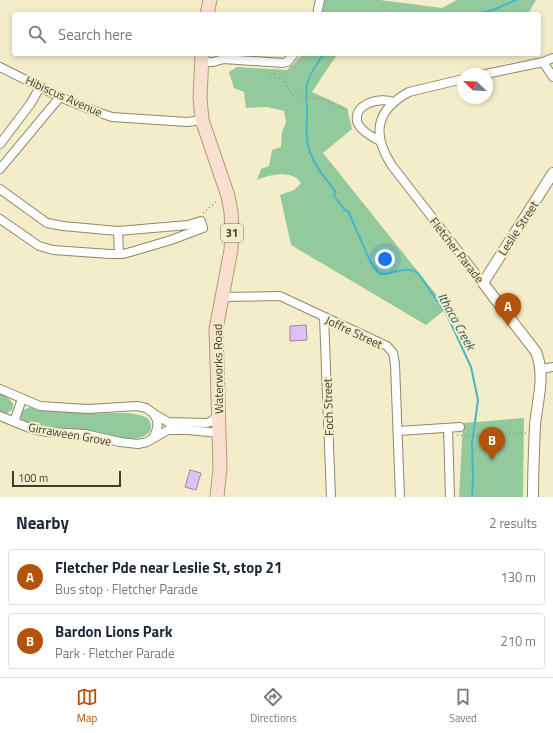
<!DOCTYPE html>
<meta charset="utf-8">
<style>
body{margin:0;font-family:"Titillium Web",sans-serif;background:#f2f2f3;color:#1f2937}
.compass{position:absolute;left:457px;top:68px;width:36px;height:36px;border-radius:50%;background:#fff;box-shadow:0 2px 6px #0003;rotate:293deg}
.scale{position:absolute;left:12px;bottom:10px;width:109px;box-sizing:border-box;padding-left:4px;border:2px solid #403d2f;border-top:0;font-size:11px;line-height:14px;white-space:nowrap;color:#403d2f;-webkit-text-stroke:3px #f4edc9;paint-order:stroke}
.you{position:absolute;left:385px;top:259px;width:14px;height:14px;margin:-10px;border:3px solid #fff;border-radius:50%;background:#1a73e8;box-shadow:0 0 0 6px #1a73e833}
.badge{display:grid;place-items:center;width:26px;height:26px;border-radius:50%;background:#b45309;color:#fff;font-size:13px;font-weight:700}
.pin{position:absolute;translate:-50% -33px;filter:drop-shadow(0 1px 2px #0008)}
.pin::after{content:'';position:absolute;top:21px;width:14px;height:12px;background:inherit;clip-path:polygon(0 0,100% 0,50% 100%)}
.list{margin:0;padding:0;list-style:none}
h2{display:flex;justify-content:space-between;align-items:center;height:52px;margin:0;padding:0 16px;font-size:17px}
h2 small{font-size:13px;font-weight:400;color:#747a83}
.list li{display:grid;grid-template-columns:26px 1fr auto;gap:12px;align-items:center;box-sizing:border-box;height:56px;margin:0 8px 8px;padding:0 8px;border:1px solid #e0e1e3;border-radius:4px}
.list b{display:block;font-size:15px;white-space:nowrap}
.list p{margin:0;font-size:13px;white-space:nowrap;color:#747a83}
.list em{font-size:13px;font-style:normal;color:#747a83}
.icon{flex:none;width:22px;height:22px;fill:none;stroke:currentColor;stroke-width:2;stroke-linecap:round;stroke-linejoin:round}
.map{position:relative;flex:none;width:553px;height:497px;overflow:hidden}
.search{position:absolute;background:#fff;box-shadow:0 2px 6px #0003;left:12px;right:12px;top:12px;height:44px;display:flex;align-items:center;gap:10px;box-sizing:border-box;padding:0 14px;border-radius:4px;color:#747a83;font-size:15px}
.sheet{height:180px;background:#fff}
nav{display:flex;justify-content:space-around;align-items:center;box-sizing:border-box;height:56px;border-top:1px solid #e0e1e3;background:#fff;font-size:11px;color:#747a83}
nav a{display:grid;justify-items:center;gap:2px}
nav .on{color:#b45309}
.map>svg:first-child{display:block}
.green{fill:#93ca9c}
.lines{fill:none;stroke-linecap:round;stroke-linejoin:round}
.stream{stroke:#41b8cb;stroke-width:2}
.building{fill:#e0bff9;stroke:#9888a5}
.minor-casing{stroke:#8f8968;stroke-width:10}
.tertiary-casing{stroke:#8f8968;stroke-width:12}
.primary-casing{stroke:#b49981;stroke-width:15}
.path{stroke:#99947b;stroke-width:1.5;stroke-dasharray:1 3;stroke-linecap:butt}
.minor{stroke:#fff;stroke-width:8}
.tertiary{stroke:#fff;stroke-width:10}
.primary{stroke:#f8dfce;stroke-width:13}
.labels{text-anchor:middle;dominant-baseline:central;stroke-width:4;stroke-linejoin:round;paint-order:stroke}
.shield{fill:#f4edc9;stroke:#76725d;stroke-width:1}
.shield-label{font-size:11px;font-weight:bold;fill:#403d2f}
.street-label{font-size:12px;fill:#403d2f;stroke:#f4edc9}
.water-label{font-size:13px;font-style:italic;fill:#2b5c65;stroke:#f4edc9}
</style>
<div class="map">
<svg width="553" height="497" viewBox="0 0 553 497">
<rect width="100%" height="100%" fill="#f4edc9"/>
<g class="green">
<path d="M325,0h55l62,8 15,-8h79l-8,14h-206z"/>
<path d="M303,54h38l-5,2 -24,36 35,16 5,21 -29,24 124,155 -21,17 -135,-80 -11,-50 14,-5 7,-7c-9,-13 -30,-9 -44,-3l4,-11 8,-3 3,-16 9,-3 1,-15 4,-10 -2,-11 -17,-4 -21,1 -2,-16 -10,-4 -5,-16 8,-5 50,3z"/>
<path d="M0,393l8,5 5,5v6l-7,5 -6,-3z"/>
<path d="M31,407l5,2c20,2 39,3 58,4 17,1 33,-2 49,3 10,3 11,16 1,20 -6,3 -12,3 -18,3 -20,-3 -89,-7 -103,-18 -2,-1 -3,-5 -2,-8 2,-4 7,-5 10,-6z"/>
<path d="M524,418l-1,79h-64l4,-74z"/>
</g>
<g class="lines">
<g class="stream">
<path d="M475,14l18,-4 23,-10"/>
<path d="M324,54c-7,9 -14,19 -17,30 -1,8 -1,14 0,22 1,15 -3,31 3,46 5,15 16,27 25,39l-1,5 11,14 3,1 23,52 9,11c14,0 26,-9 38,-1l29,42 24,52 7,33 -6,44 1,36 -1,17"/>
</g>
</g>
<g class="building">
<path d="M306,325l1,15 -17,1v-15z"/>
<path d="M190,470l11,3 -5,17 -11,-3z"/>
</g>
<g class="lines">
<defs>
<g id="minor">
<path d="M317,14l3,-14"/>
<path d="M202,62h11l11,-3 59,4 4,-1 7,-8"/>
<path d="M543,62l10,15"/>
<path d="M0,67l60,30 37,15 15,5 75,5 15,-2"/>
<path d="M486,74l57,-12 10,-4"/>
<path d="M463,79l-54,13c-35,19 -37,44 -16,75l90,116"/>
<path d="M380,141c-8,-4 -21,-11 -23,-20 -3,-18 24,-24 36,-19"/>
<path d="M0,144l31,-41 9,-16"/>
<path d="M0,169l60,-72"/>
<path d="M0,189l47,34 16,3 55,5 70,-6 13,-4 2,7 -32,12 -37,11 -11,3h-13l-57,-4 -14,-4 -39,-27"/>
<path d="M118,231l1,23"/>
<path d="M222,297l58,-1 107,50 6,7 2,11 5,133"/>
<path d="M324,317l7,180"/>
<path d="M541,369l12,-2"/>
<path d="M0,389l40,17 48,3 49,-3 9,2 10,7 12,7 39,1 5,-2 6,-6"/>
<path d="M0,416l32,13 15,3 38,2 35,8 18,2 9,-2 21,-12h20l31,3"/>
<path d="M14,422l8,-23"/>
<path d="M448,428l2,69"/>
<path d="M398,431l62,-4"/>
<path d="M153,438c5,-8 7,-16 1,-24"/>
</g>
<path id="tertiary" d="M533,497c0,-24 1,-48 2,-71 2,-26 11,-49 1,-74l-53,-69 70,-110"/>
<g id="primary">
<path d="M207,14l3,-14"/>
<path d="M202,54l-2,44 2,22 26,76 3,16 1,18 -1,20 -15,79 4,139 -3,29"/>
</g>
</defs>
<use href="#minor" class="minor-casing"/>
<use href="#tertiary" class="tertiary-casing"/>
<use href="#primary" class="primary-casing"/>
<g class="path">
<path d="M277,71l-6,6 12,2 9,16 30,4 28,13"/>
<path d="M203,213l15,-13"/>
<path d="M457,435l10,1 59,-3"/>
</g>
<use href="#minor" class="minor"/>
<use href="#tertiary" class="tertiary"/>
<use href="#primary" class="primary"/>
</g>
<g class="labels">
<rect class="shield" x="221" y="224" width="22" height="18" rx="3"/>
<g class="shield-label">
<text x="232" y="233">31</text>
</g>
<g class="street-label">
<text transform="translate(64 96) rotate(24)">Hibiscus Avenue</text>
<text transform="translate(518 228) rotate(-57)">Leslie Street</text>
<text transform="translate(457 250) rotate(52)">Fletcher Parade</text>
<text transform="translate(354 332) rotate(25)">Joffre Street</text>
<text transform="translate(218 369) rotate(-91)">Waterworks Road</text>
<text transform="translate(328 407) rotate(-92)">Foch Street</text>
<text transform="translate(70 434) rotate(10)">Girraween Grove</text>
</g>
<g class="water-label">
<text transform="translate(457 321) rotate(61)">Ithaca Creek</text>
</g>
</g>
</svg>
<svg class="compass" viewBox="-18 -18 36 36"><path d="M0-13l5 13h-10z" fill="#e53935"/><path d="M0 13l5-13h-10z" fill="#747a83"/></svg>
<div class="scale">100 m</div>
<div class="you"></div>
<div class="pin badge" style="left:508px;top:326px">A</div>
<div class="pin badge" style="left:492px;top:460px">B</div>
<div class="search"><svg class="icon" aria-label="search" viewBox="0 0 24 24"><circle cx="10" cy="10" r="6"/><path d="M15 15l6 6"/></svg>Search here</div>
</div>
<section class="sheet">
<h2>Nearby<small>2 results</small></h2>
<ul class="list">
<li><span class="badge">A</span><div><b>Fletcher Pde near Leslie St, stop 21</b><p>Bus stop · Fletcher Parade</p></div><em>130 m</em></li>
<li><span class="badge">B</span><div><b>Bardon Lions Park</b><p>Park · Fletcher Parade</p></div><em>210 m</em></li>
</ul>
</section>
<nav>
<a class="on"><svg class="icon" aria-label="map" viewBox="0 0 24 24"><path d="M3 6l6-2 6 2 6-2v14l-6 2-6-2-6 2zM9 4v14M15 6v14"/></svg>Map</a>
<a><svg class="icon" aria-label="directions" viewBox="0 0 24 24"><path d="M12 3l9 9-9 9-9-9zM9 14v-3h6M13 9l2 2-2 2"/></svg>Directions</a>
<a><svg class="icon" aria-label="saved" viewBox="0 0 24 24"><path d="M7 4h10v16l-5-4-5 4z"/></svg>Saved</a>
</nav>
